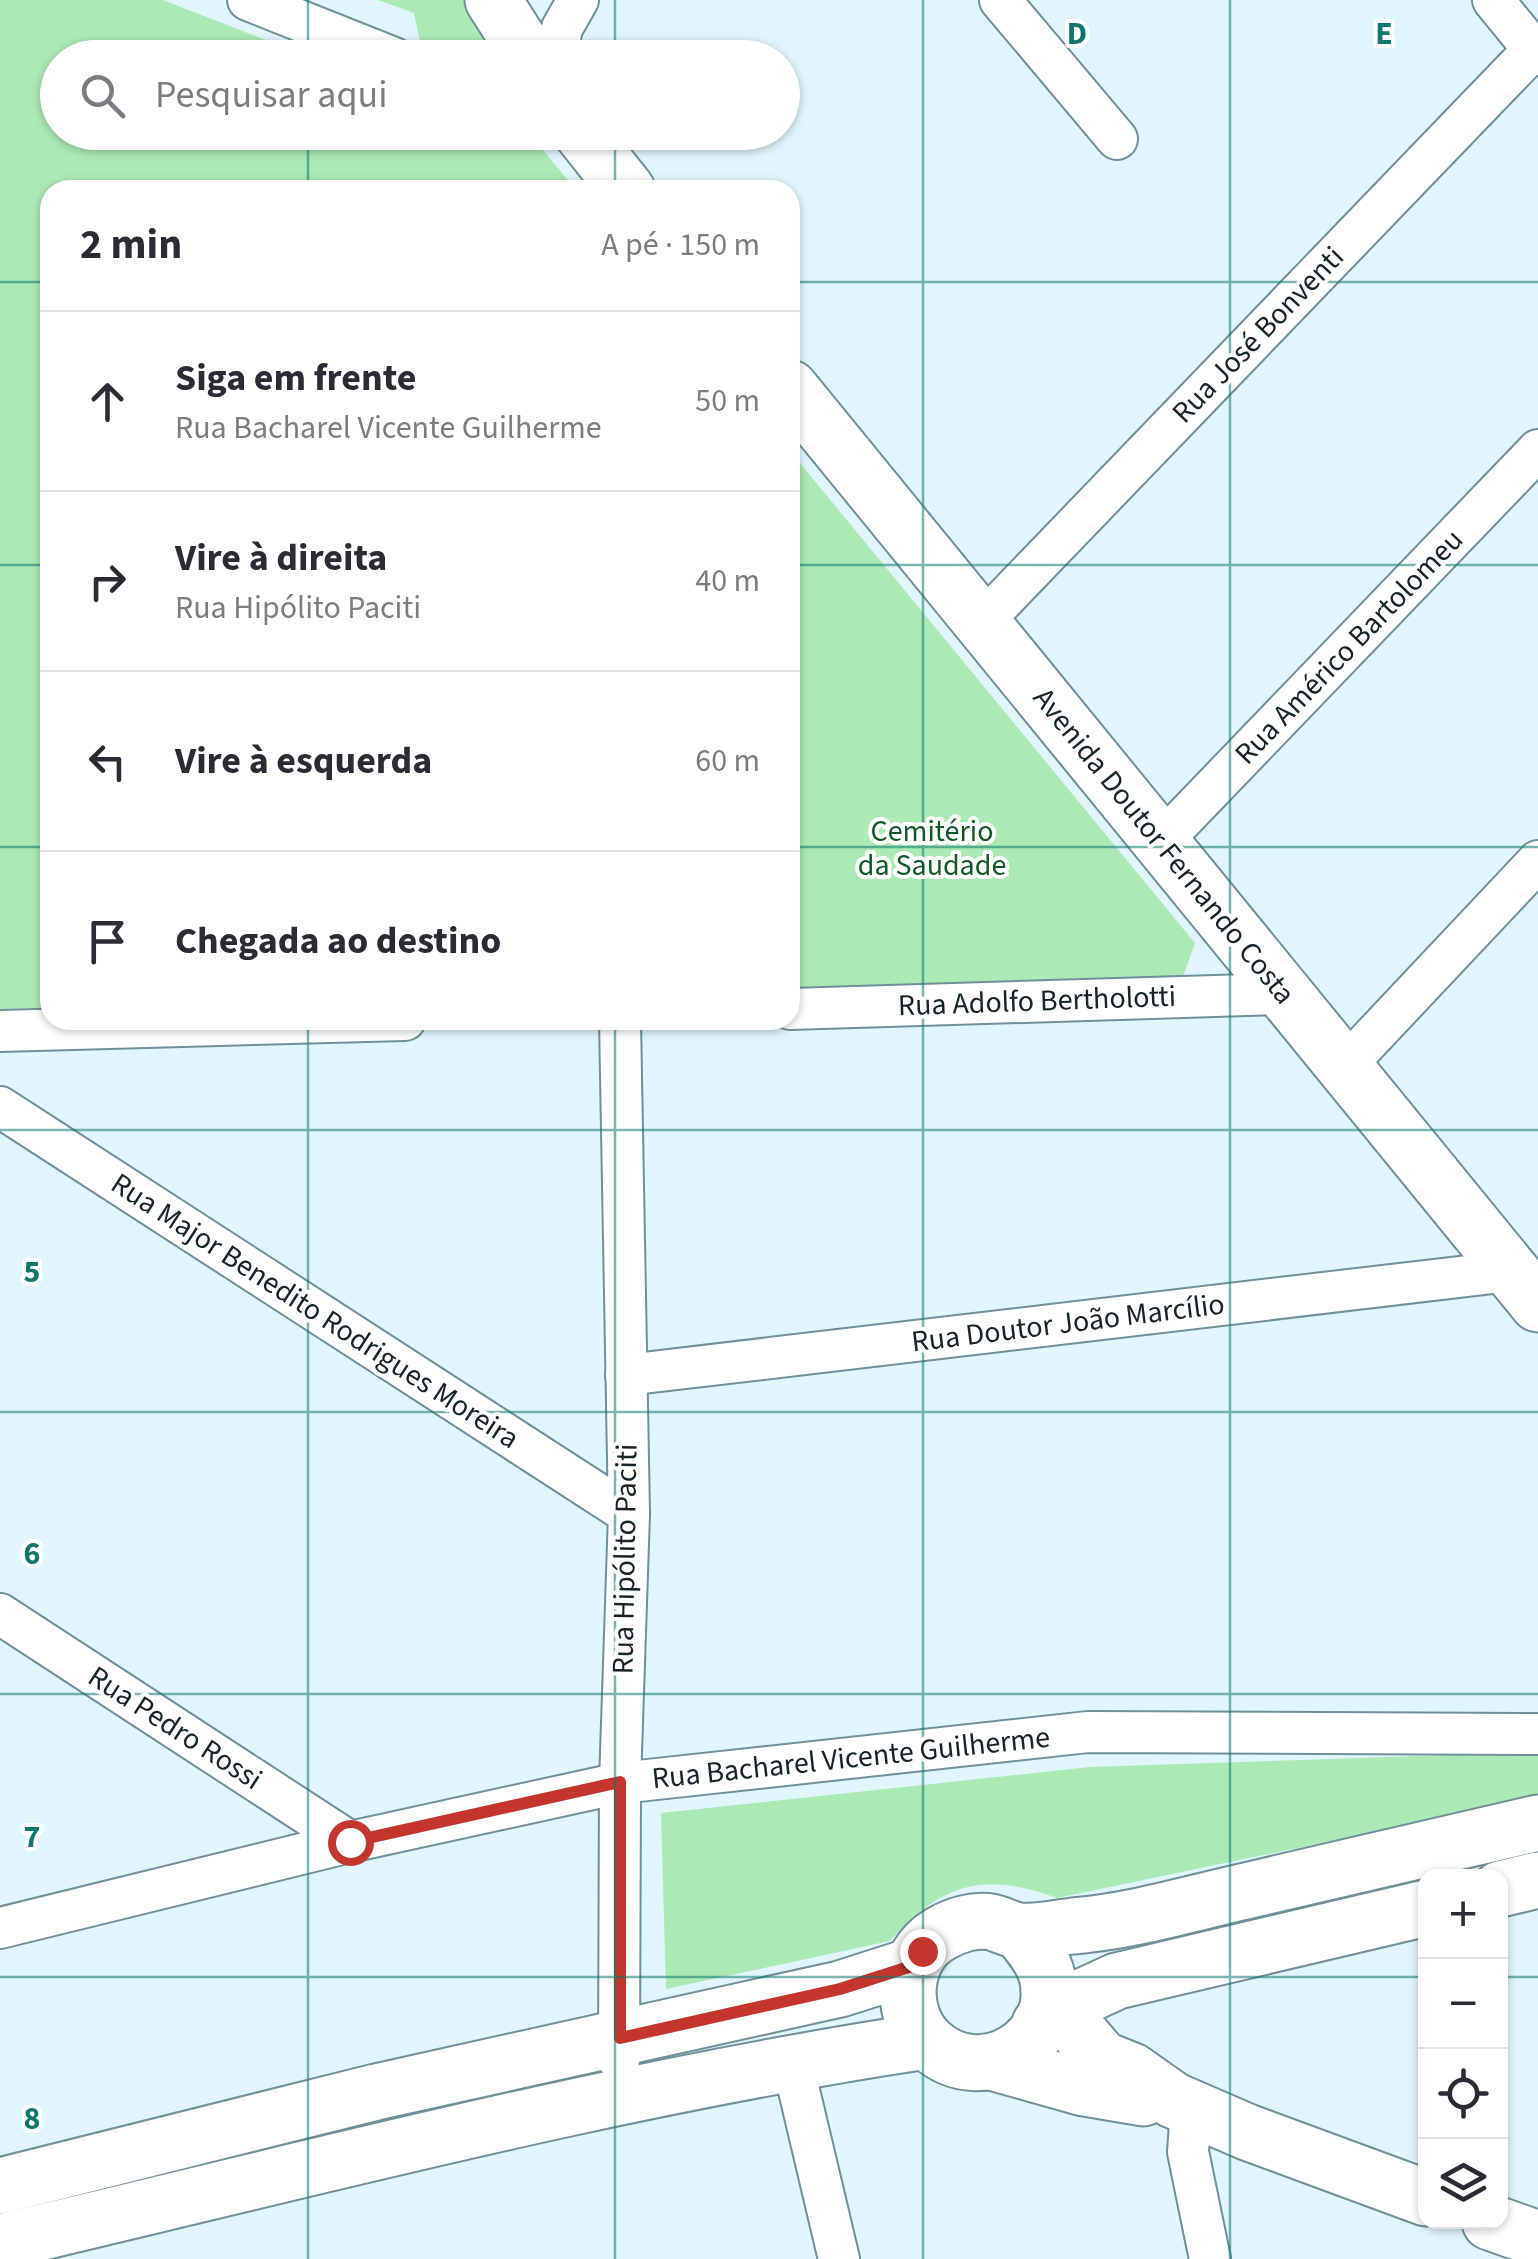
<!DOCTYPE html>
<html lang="pt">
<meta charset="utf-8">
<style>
body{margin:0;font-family:"Source Sans 3",sans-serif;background:#f2f2f3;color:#2b2b33}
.controls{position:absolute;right:30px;bottom:30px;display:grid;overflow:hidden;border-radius:20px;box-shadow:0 2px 8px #0004}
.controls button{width:90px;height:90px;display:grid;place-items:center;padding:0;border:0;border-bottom:2px solid #e1e1e2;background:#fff;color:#2b2b33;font:50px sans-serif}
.stop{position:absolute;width:30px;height:30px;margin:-22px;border:8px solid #c4362d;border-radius:50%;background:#fff}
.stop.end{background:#c4362d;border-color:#fff;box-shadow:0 2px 10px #0008}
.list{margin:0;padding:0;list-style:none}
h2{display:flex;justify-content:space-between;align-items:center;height:130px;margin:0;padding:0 40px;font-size:42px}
h2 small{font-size:32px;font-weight:400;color:#7c7c81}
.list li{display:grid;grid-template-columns:65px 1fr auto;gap:30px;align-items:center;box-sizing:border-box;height:180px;padding:0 40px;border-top:2px solid #e1e1e2}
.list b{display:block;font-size:38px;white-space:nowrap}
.list p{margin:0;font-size:32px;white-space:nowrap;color:#7c7c81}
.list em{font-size:32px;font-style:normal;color:#7c7c81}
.icon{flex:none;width:55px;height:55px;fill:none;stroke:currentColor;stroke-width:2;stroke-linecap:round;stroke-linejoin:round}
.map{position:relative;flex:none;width:1538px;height:2259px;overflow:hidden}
.search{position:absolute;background:#fff;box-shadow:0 2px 8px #0004;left:40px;top:40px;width:760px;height:110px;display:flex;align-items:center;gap:25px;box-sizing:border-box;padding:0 35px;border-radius:55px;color:#7c7c81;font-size:38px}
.panel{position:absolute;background:#fff;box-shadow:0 2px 8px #0004;left:40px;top:180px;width:760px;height:850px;border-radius:30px}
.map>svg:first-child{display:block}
.green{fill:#abeab5}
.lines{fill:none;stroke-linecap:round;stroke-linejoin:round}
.street-casing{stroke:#6f909a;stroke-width:44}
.secondary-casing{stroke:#6f909a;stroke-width:59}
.street{stroke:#fff;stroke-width:40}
.secondary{stroke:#fff;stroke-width:55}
.route{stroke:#c4362d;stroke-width:12}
.grid{fill:none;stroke:#0f766e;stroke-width:2.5;stroke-opacity:0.55}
.labels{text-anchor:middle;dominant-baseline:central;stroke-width:8;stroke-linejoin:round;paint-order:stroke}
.street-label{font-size:30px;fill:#162327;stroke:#fff}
.park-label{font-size:30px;fill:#125727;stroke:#fff}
.grid-label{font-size:32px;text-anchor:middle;font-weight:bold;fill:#0f766e;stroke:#fff;stroke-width:8;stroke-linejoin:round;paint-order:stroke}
</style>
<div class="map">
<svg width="1538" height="2259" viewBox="0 0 1538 2259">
<rect width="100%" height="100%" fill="#e1f6fc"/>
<g class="green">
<path d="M0,0h163l146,57 -251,1v74l442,1 42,16 34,41h-526v818l-50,1z"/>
<path d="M378,0h94l36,57h-71l-17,-15 -6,-29z"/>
<path d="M790,451l405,492 -15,42 -390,8z"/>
<path d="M1538,1752v46l-481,100c-73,-27 -115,-15 -167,43l-224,48 -5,-176 429,-46z"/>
</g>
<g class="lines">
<defs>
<g id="street">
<path d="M248,0l146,58"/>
<path d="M1000,0l117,139"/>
<path d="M1493,0l45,55"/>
<path d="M556,58l6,-30 16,-28"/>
<path d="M983,621l550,-571"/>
<path d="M1160,843l378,-393"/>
<path d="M790,1009l493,-15"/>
<path d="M0,1031l405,-11"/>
<path d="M1344,1067l194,-206"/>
<path d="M0,1107l629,407"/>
<path d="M626,1375l884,-104"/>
<path d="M0,1614l350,228"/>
<path d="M0,1928l350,-86 270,-59 468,-51 450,2"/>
<path d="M619,2061l1,-278 9,-269 -9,-494"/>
<path d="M792,2061l47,198"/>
<path d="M1191,2109l-3,43 22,107"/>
</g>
<g id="secondary">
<path d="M493,0l37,58"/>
<path d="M581,132l46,58"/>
<path d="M790,388l748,916"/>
<path d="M1500,1889l38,-9"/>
<path d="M1019,1931c11,13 24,28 28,45 17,64 -64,116 -117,68 -33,-30 -28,-88 10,-110 15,-9 35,-15 51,-12 10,2 19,8 29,9 17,2 36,-3 53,-5 60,-5 119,-23 177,-36 96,-23 192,-45 288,-67"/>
<path d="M1049,1990l17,27 36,42 30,12 41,29 74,32 179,66"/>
<path d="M1040,2024l27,-20 50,-23 309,-73"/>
<path d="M995,2063l89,25 59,10"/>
<path d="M0,2186l376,-94 464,-103 72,-23"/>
<path d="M1490,2222l48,17"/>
<path d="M0,2242c308,-72 613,-154 926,-201"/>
</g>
</defs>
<use href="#street" class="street-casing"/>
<use href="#secondary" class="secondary-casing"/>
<use href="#street" class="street"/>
<use href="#secondary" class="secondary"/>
</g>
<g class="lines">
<path class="route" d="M350,1842l270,-60v256l220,-49 72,-23 10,-15"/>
</g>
<path class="grid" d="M308,0v58M615,0v58M923,0v2259M1230,0v2259M308,132v58M615,132v58M0,282h50M790,282h748M0,565h50M790,565h748M0,847h50M790,847h748M308,1020v1239M615,1020v1239M0,1130h1538M0,1412h1538M0,1694h1538M0,1977h1426M1500,1977h38"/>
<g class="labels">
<g class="street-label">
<text transform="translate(1258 335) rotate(-46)">Rua José Bonventi</text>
<text transform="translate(1349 647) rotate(-46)">Rua Américo Bartolomeu</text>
<text transform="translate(1164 846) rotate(51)">Avenida Doutor Fernando Costa</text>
<text transform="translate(1037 1001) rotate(-2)">Rua Adolfo Bertholotti</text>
<text transform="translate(315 1311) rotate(33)">Rua Major Benedito Rodrigues Moreira</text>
<text transform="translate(1068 1323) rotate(-7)">Rua Doutor João Marcílio</text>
<text transform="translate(625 1559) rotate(-89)">Rua Hipólito Paciti</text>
<text transform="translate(175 1728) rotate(33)">Rua Pedro Rossi</text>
<text transform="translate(851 1758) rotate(-6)">Rua Bacharel Vicente Guilherme</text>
</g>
<g class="park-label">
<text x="932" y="831">Cemitério<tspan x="932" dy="34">da Saudade</tspan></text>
</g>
</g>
<g class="grid-label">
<text x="1077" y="44">D</text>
<text x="1384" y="44">E</text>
<text x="32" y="1282">5</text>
<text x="32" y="1564">6</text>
<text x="32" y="1847">7</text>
<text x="32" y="2129">8</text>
</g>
</svg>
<div class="controls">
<button>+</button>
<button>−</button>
<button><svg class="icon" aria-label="locate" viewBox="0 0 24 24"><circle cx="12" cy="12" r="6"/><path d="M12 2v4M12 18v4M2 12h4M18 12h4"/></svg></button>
<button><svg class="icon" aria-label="layers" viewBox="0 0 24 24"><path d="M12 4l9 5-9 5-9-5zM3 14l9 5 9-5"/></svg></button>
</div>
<div class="stop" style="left:350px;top:1842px"></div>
<div class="stop end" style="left:922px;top:1951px"></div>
<div class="search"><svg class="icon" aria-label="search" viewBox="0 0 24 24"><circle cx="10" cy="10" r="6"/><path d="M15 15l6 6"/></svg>Pesquisar aqui</div>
<section class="panel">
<h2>2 min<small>A pé · 150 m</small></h2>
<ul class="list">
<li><svg class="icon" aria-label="ahead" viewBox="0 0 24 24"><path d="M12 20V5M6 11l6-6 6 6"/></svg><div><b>Siga em frente</b><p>Rua Bacharel Vicente Guilherme</p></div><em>50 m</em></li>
<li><svg class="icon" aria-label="right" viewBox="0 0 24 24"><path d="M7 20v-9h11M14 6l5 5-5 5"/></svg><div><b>Vire à direita</b><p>Rua Hipólito Paciti</p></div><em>40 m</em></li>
<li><svg class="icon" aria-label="left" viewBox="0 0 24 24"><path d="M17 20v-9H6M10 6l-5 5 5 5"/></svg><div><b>Vire à esquerda</b></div><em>60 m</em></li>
<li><svg class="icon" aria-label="arrive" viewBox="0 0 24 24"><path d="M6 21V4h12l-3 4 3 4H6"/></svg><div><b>Chegada ao destino</b></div></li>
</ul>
</section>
</div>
